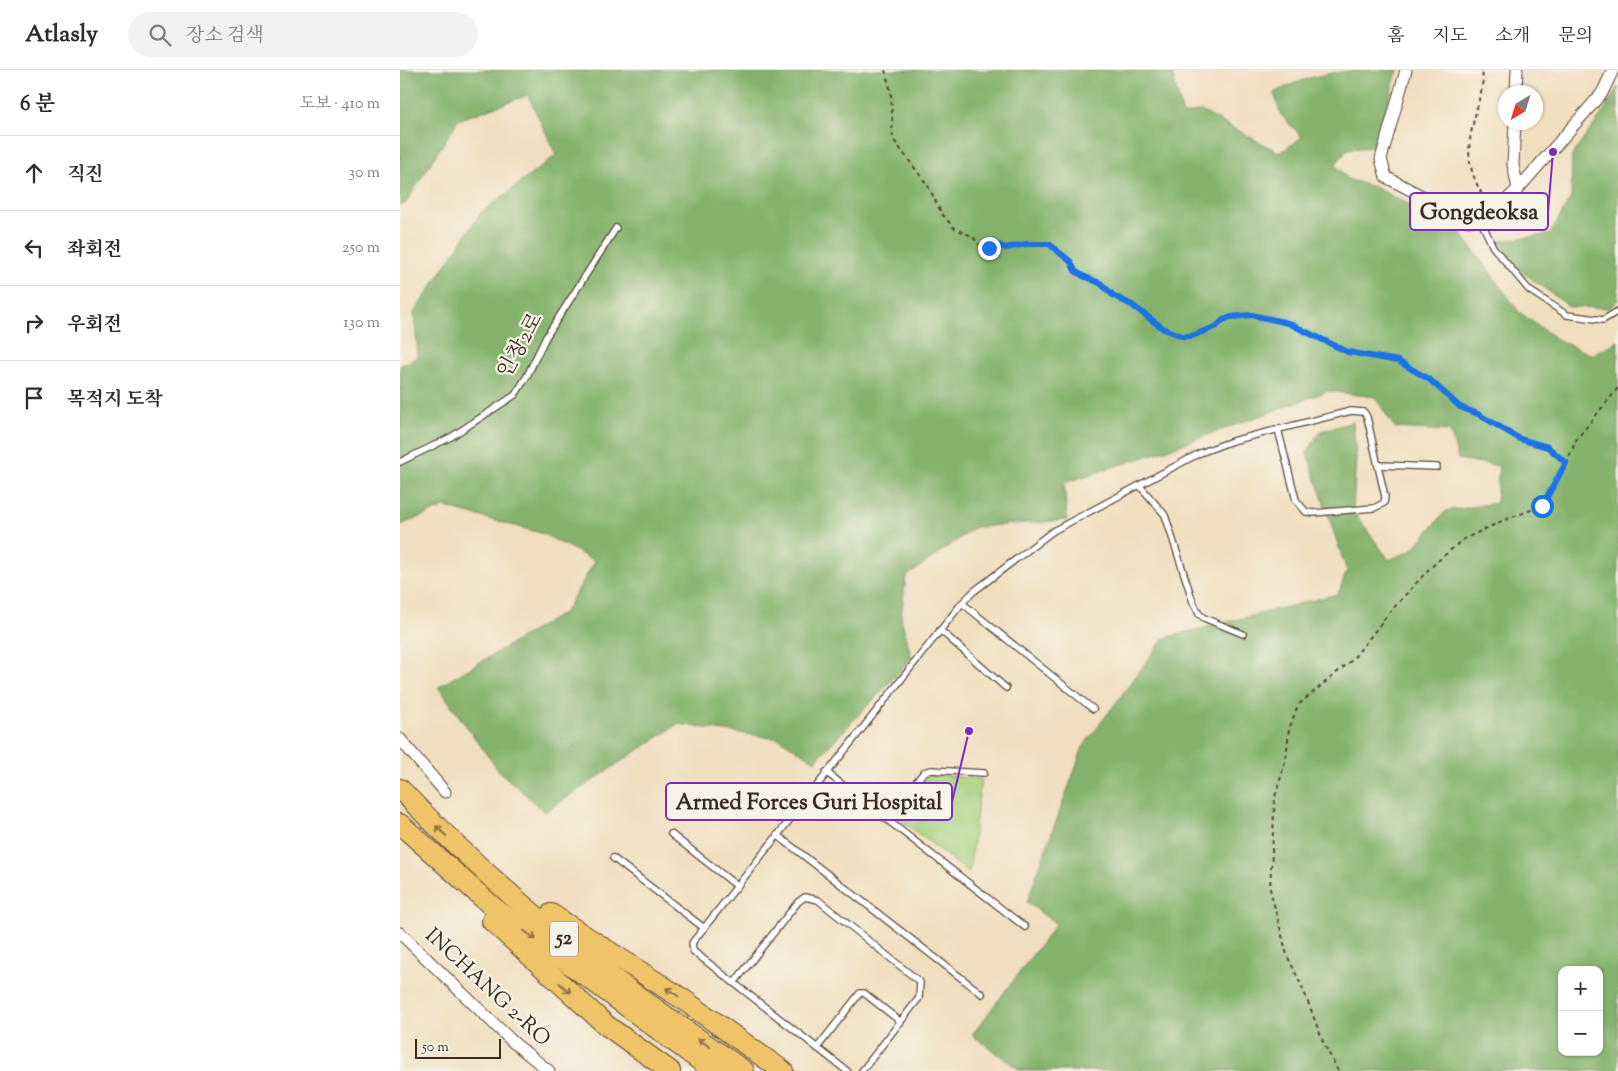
<!DOCTYPE html>
<html lang="ko">
<meta charset="utf-8">
<style>
body{margin:0;font-family:"Sorts Mill Goudy","Noto Serif KR",serif;background:#f2f2f3;color:#2b2b33}
.controls{position:absolute;right:15px;bottom:15px;display:grid;overflow:hidden;border-radius:10px;box-shadow:0 1px 4px #0004}
.controls button{width:45px;height:45px;display:grid;place-items:center;padding:0;border:0;border-bottom:1px solid #e1e1e2;background:#fff;color:#2b2b33;font:25px sans-serif}
.compass{position:absolute;left:1098px;top:15px;width:45px;height:45px;border-radius:50%;background:#fff;box-shadow:0 1px 4px #0004;rotate:218deg}
.scale{position:absolute;left:15px;bottom:12px;width:86px;box-sizing:border-box;padding-left:5px;border:2px solid #3b2a1e;border-top:0;font-size:14px;line-height:18px;white-space:nowrap;color:#3b2a1e;-webkit-text-stroke:4px #f7f3e8;paint-order:stroke}
.stop{position:absolute;width:15px;height:15px;margin:-11px;border:4px solid #1a73e8;border-radius:50%;background:#fff}
.stop.end{background:#1a73e8;border-color:#fff;box-shadow:0 1px 5px #0008}
.list{margin:0;padding:0;list-style:none}
h2{display:flex;justify-content:space-between;align-items:center;height:65px;margin:0;padding:0 20px;font-size:21px}
h2 small{font-size:16px;font-weight:400;color:#7c7c81}
.list li{display:grid;grid-template-columns:32px 1fr auto;gap:15px;align-items:center;box-sizing:border-box;height:75px;padding:0 20px;border-top:1px solid #e1e1e2}
.list b{display:block;font-size:19px;white-space:nowrap}
.list em{font-size:16px;font-style:normal;color:#7c7c81}
.icon{flex:none;width:28px;height:28px;fill:none;stroke:currentColor;stroke-width:2;stroke-linecap:round;stroke-linejoin:round}
.map{position:relative;flex:none;width:1218px;height:1001px;overflow:hidden}
header{display:flex;align-items:center;gap:30px;box-sizing:border-box;height:70px;padding:0 25px;background:#fff;border-bottom:1px solid #e1e1e2}
header strong{font-size:24px}
nav{display:flex;gap:28px;margin-inline-start:auto;font-size:18px}
.search{width:350px;height:45px;background:#f2f2f3;display:flex;align-items:center;gap:12px;box-sizing:border-box;padding:0 18px;border-radius:28px;color:#7c7c81;font-size:19px}
main{display:flex}
aside{flex:1;background:#fff}
.map>svg:first-child{display:block}
.green{fill:#a5d07c;stroke:#707d4d}
.forest{fill:#84b26c;stroke:#606e45;fill-rule:evenodd}
.lines{fill:none;stroke-linecap:round;stroke-linejoin:round}
.service-casing{stroke:#564536;stroke-width:8}
.minor-casing{stroke:#564536;stroke-width:13}
.trunk-casing{stroke:#564536;stroke-width:22}
.path{stroke:#564536;stroke-width:2;stroke-dasharray:4 4;stroke-linecap:butt}
.service{stroke:#fff;stroke-width:5.5}
.minor{stroke:#fff;stroke-width:11}
.trunk{stroke:#efc469;stroke-width:20}
.oneway{stroke:#8c6f40}
.route{stroke:#1a73e8;stroke-width:6}
.labels{text-anchor:middle;dominant-baseline:central;stroke-width:4.5;stroke-linejoin:round;paint-order:stroke}
.shield{fill:#f7f3e8;stroke:#73665b;stroke-width:1}
.shield-label{font-size:20px;font-weight:bold;fill:#3b2a1e}
.street-label{font-size:21px;fill:#3b2a1e;stroke:#f7f3e8}
.leader{fill:none;stroke:#7b2cbf;stroke-width:2}
.callout-dot{fill:#7b2cbf;stroke:#f7f3e8;stroke-width:2}
.callout{fill:#f7f3e8;stroke:#7b2cbf;stroke-width:2}
.callout-label{font-size:22px;text-anchor:middle;font-weight:bold;fill:#3b2a1e}
</style>
<header>
<strong>Atlasly</strong>
<div class="search"><svg class="icon" aria-label="search" viewBox="0 0 24 24"><circle cx="10" cy="10" r="6"/><path d="M15 15l6 6"/></svg>장소 검색</div>
<nav><a>홈</a><a>지도</a><a>소개</a><a>문의</a></nav>
</header>
<main>
<aside>
<h2>6 분<small>도보 · 410 m</small></h2>
<ul class="list">
<li><svg class="icon" aria-label="ahead" viewBox="0 0 24 24"><path d="M12 20V5M6 11l6-6 6 6"/></svg><div><b>직진</b></div><em>30 m</em></li>
<li><svg class="icon" aria-label="left" viewBox="0 0 24 24"><path d="M17 20v-9H6M10 6l-5 5 5 5"/></svg><div><b>좌회전</b></div><em>250 m</em></li>
<li><svg class="icon" aria-label="right" viewBox="0 0 24 24"><path d="M7 20v-9h11M14 6l5 5-5 5"/></svg><div><b>우회전</b></div><em>130 m</em></li>
<li><svg class="icon" aria-label="arrive" viewBox="0 0 24 24"><path d="M6 21V4h12l-3 4 3 4H6"/></svg><div><b>목적지 도착</b></div></li>
</ul>
</aside>
<div class="map">
<svg width="1218" height="1001" viewBox="0 0 1218 1001">
<rect width="100%" height="100%" fill="#f7f3e8"/>
<filter id="ink" filterUnits="userSpaceOnUse"><feTurbulence type="fractalNoise" baseFrequency=".02" numOctaves="2"/><feDisplacementMap in="SourceGraphic" scale="10" xChannelSelector="R" yChannelSelector="G"/><feConvolveMatrix kernelMatrix="1 2 1 2 8 2 1 2 1" color-interpolation-filters="sRGB"/></filter>
<filter id="wash" filterUnits="userSpaceOnUse"><feTurbulence type="fractalNoise" baseFrequency=".0096" numOctaves="4" result="noise"/><feDisplacementMap in="SourceGraphic" scale="20" xChannelSelector="R" yChannelSelector="G"/><feGaussianBlur stdDeviation="1.12" result="paint"/><feColorMatrix in="noise" values="0 0 0 0 0 0 0 0 0 0 0 0 0 0 0 0 0 1.4 0 .05"/><feComposite in="paint" operator="in"/></filter>
<g filter="url(#wash)">
<rect width="100%" height="100%" fill="#f1debf"/>
<path class="green" d="M527,704l54,5 -12,94 -73,-57 1,-6z"/>
<g class="forest">
<path d="M0,0h771l12,45 18,-4 79,42 22,-16 -21,-22 -7,-22c42,-23 77,-23 124,-23l-24,77 -26,2 -13,16 13,14 26,8 83,41 62,84 39,28 34,15 26,-14v730h-597l-49,-36 84,-111 -29,-22 56,-155 81,-109 174,-44 9,-23 -40,-118 13,-22 33,-9 3,36 -3,53 36,49 23,-10 34,-39 50,-8 3,-37 -41,-7 -8,-28 -55,-3 -20,-31 -47,-6 -159,58 -105,34 3,37 -92,7 -69,50 -5,40 11,42 -97,102 -35,-22 -102,-15 -133,88 -47,-42 -60,-83 127,-75 30,-51 -51,-27 -99,-27 -45,18v-159l18,-9 -4,-44 66,-99 76,-59 -28,-60 -70,25 -53,84 -5,1zM1162,900h37v82h-37z"/>
<path d="M1218,17v213l-8,8 -40,-1 -49,-36 -22,-30 51,-7 21,-37 1,-42 28,-38z"/>
</g>
</g>
<g filter="url(#ink)">
<g class="lines">
<defs>
<g id="service">
<path d="M1080,149l13,28 36,43 38,25 36,5 15,-9"/>
<path d="M0,392l51,-25 64,-42 12,-19 19,-39 70,-109"/>
<path d="M978,395l59,2"/>
<path d="M740,416l25,29 28,87 6,12 5,4 39,16"/>
<path d="M562,533l131,106"/>
<path d="M540,560l66,58"/>
<path d="M426,702l199,155"/>
<path d="M486,749l38,-47 7,-2 53,3"/>
<path d="M271,764l66,52"/>
<path d="M377,765l205,159"/>
<path d="M213,788l91,70"/>
<path d="M334,913l64,-81 7,-5 13,3 102,82 -1,16 -57,73"/>
<path d="M417,978l43,-55h4l37,29"/>
<path d="M447,1001l-154,-120 -1,-8 270,-340 11,-11 80,-61 147,-78 32,-12 119,-30 13,1 3,5 18,80 -1,6 -10,5 -61,5 -7,-1 -10,-12 -18,-71"/>
</g>
<g id="minor">
<path d="M1006,0l-25,89 5,18 83,44 20,-4 29,-28 84,-96 11,-23"/>
<path d="M1116,22l1,-22"/>
<path d="M1115,52l-2,43 5,24"/>
<path d="M0,669l45,53"/>
<path d="M0,863l114,110 35,28"/>
</g>
<g id="trunk">
<path d="M0,719c65,68 136,130 210,187 44,33 89,63 134,95"/>
<path d="M0,754l93,83 221,164"/>
<path d="M151,844l130,84 102,73"/>
<path d="M92,851l114,104 64,46"/>
</g>
</defs>
<use href="#service" class="service-casing"/>
<use href="#minor" class="minor-casing"/>
<use href="#trunk" class="trunk-casing"/>
<g class="path">
<path d="M485,0l6,22 2,47 35,47 14,28 13,15 17,7 7,8 10,4 9,-3 8,2 20,-3h23l22,18 4,9 8,5 17,7 14,13 18,9 24,19 26,12 10,1 25,-11 6,-6 8,-3 21,-2 36,8 60,29 50,9 32,19 30,27 17,7 43,25 28,8 18,16"/>
<path d="M1080,137v-2l5,-5c-22,-40 -18,-53 -7,-96 3,-11 6,-22 4,-34"/>
<path d="M938,1001l-14,-27 -21,-55 -16,-34 -17,-66 5,-92 11,-38 3,-30 9,-24 54,-45 38,-48 39,-43 33,-29 40,-19 40,-15 26,-46 8,-20 42,-52"/>
</g>
<use href="#service" class="service"/>
<use href="#minor" class="minor"/>
<use href="#trunk" class="trunk"/>
</g>
<defs><path id="oneway-shaft" d="M-6 0H5M1.5-3L5.5 0L1.5 3" fill="none" stroke-width="1.6" stroke-linecap="round" stroke-linejoin="round" transform="scale(1.25)"/></defs>
<g class="oneway">
<use href="#oneway-shaft" transform="translate(41 761) rotate(-136)"/>
<use href="#oneway-shaft" transform="translate(130 865) rotate(37)"/>
<use href="#oneway-shaft" transform="translate(165 918) rotate(41)"/>
<use href="#oneway-shaft" transform="translate(272 922) rotate(-147)"/>
<use href="#oneway-shaft" transform="translate(304 973) rotate(-145)"/>
</g>
</g>
<g class="lines" filter="url(#ink)">
<path class="route" d="M589,178l9,-3 8,3 20,-4h23l22,18 4,9 8,5 17,7 14,13 18,9 32,24 18,7h10l25,-10 6,-6 8,-3 21,-2 36,8 60,29 50,9 32,19 30,27 18,7 42,25 28,8 18,16 -24,43"/>
</g>
<g class="labels">
<rect class="shield" x="150" y="851.5" width="28" height="35" rx="4"/>
<g class="shield-label">
<text x="164" y="869">52</text>
</g>
<g class="street-label">
<text transform="translate(121 276) rotate(-61)">인창2로</text>
<text transform="translate(87 918) rotate(43)">INCHANG 2-RO</text>
</g>
</g>
<path class="leader" d="M1153 82L1148 142M569 661L552 732"/>
<g class="callout-dot">
<circle cx="1153" cy="82" r="5"/>
<circle cx="569" cy="661" r="5"/>
</g>
<g class="callout">
<rect x="1010" y="123" width="138" height="37" rx="5"/>
<rect x="266" y="713" width="286" height="37" rx="5"/>
</g>
<g class="callout-label">
<text x="1079" y="149">Gongdeoksa</text>
<text x="409" y="739">Armed Forces Guri Hospital</text>
</g>
</svg>
<div class="controls">
<button>+</button>
<button>−</button>
</div>
<svg class="compass" viewBox="-18 -18 36 36"><path d="M0-13l5 13h-10z" fill="#e53935"/><path d="M0 13l5-13h-10z" fill="#7c7c81"/></svg>
<div class="scale">50 m</div>
<div class="stop" style="left:1142px;top:436px"></div>
<div class="stop end" style="left:589px;top:178px"></div>
</div>
</main>
